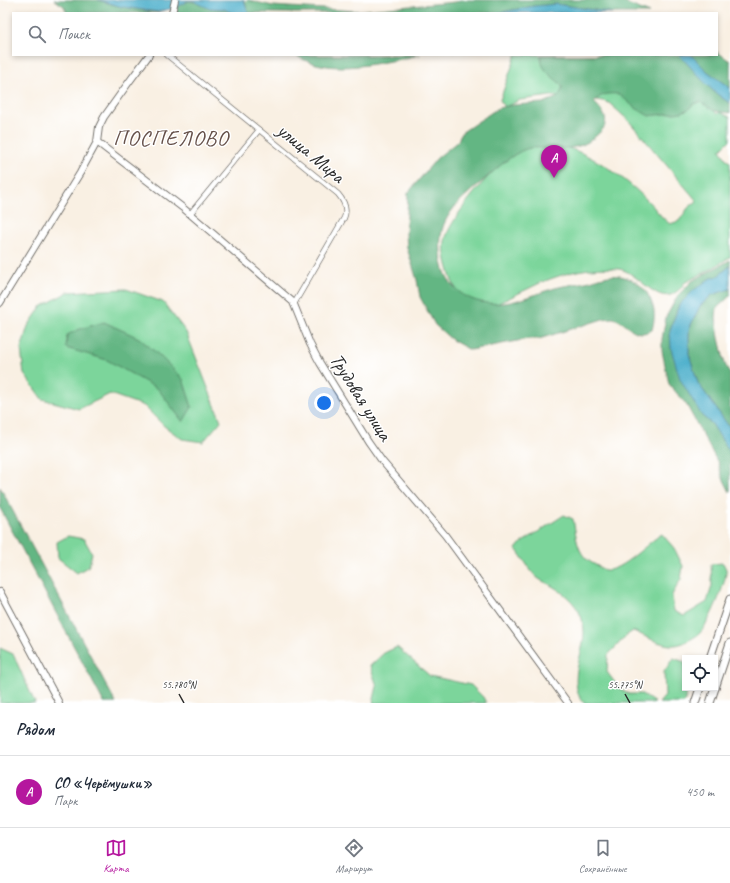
<!DOCTYPE html>
<html lang="ru">
<meta charset="utf-8">
<style>
body{margin:0;font-family:Caveat,sans-serif;background:#f6f6f7;color:#1f2937}
.controls{position:absolute;right:12px;bottom:12px;display:grid;overflow:hidden;border-radius:0px;box-shadow:0 2px 6px #0003}
.controls button{width:36px;height:36px;display:grid;place-items:center;padding:0;border:0;border-bottom:1px solid #e0e1e3;background:#fff;color:#1f2937;font:20px sans-serif}
.you{position:absolute;left:324px;top:403px;width:14px;height:14px;margin:-10px;border:3px solid #fff;border-radius:50%;background:#1a73e8;box-shadow:0 0 0 6px #1a73e833}
.badge{display:grid;place-items:center;width:26px;height:26px;border-radius:50%;background:#b5179e;color:#fff;font-size:13px;font-weight:700}
.pin{position:absolute;translate:-50% -33px;filter:drop-shadow(0 1px 2px #0008)}
.pin::after{content:'';position:absolute;top:21px;width:14px;height:12px;background:inherit;clip-path:polygon(0 0,100% 0,50% 100%)}
.list{margin:0;padding:0;list-style:none}
h2{display:flex;justify-content:space-between;align-items:center;height:52px;margin:0;padding:0 16px;font-size:17px}
h2 small{font-size:13px;font-weight:400;color:#747a83}
.list li{display:grid;grid-template-columns:26px 1fr auto;gap:12px;align-items:center;box-sizing:border-box;height:72px;padding:0 16px;border-top:1px solid #e0e1e3}
.list b{display:block;font-size:15px;white-space:nowrap}
.list p{margin:0;font-size:13px;white-space:nowrap;color:#747a83}
.list em{font-size:13px;font-style:normal;color:#747a83}
.icon{flex:none;width:22px;height:22px;fill:none;stroke:currentColor;stroke-width:2;stroke-linecap:round;stroke-linejoin:round}
.map{position:relative;flex:none;width:730px;height:703px;overflow:hidden}
.search{position:absolute;background:#fff;box-shadow:0 2px 6px #0003;left:12px;right:12px;top:12px;height:44px;display:flex;align-items:center;gap:10px;box-sizing:border-box;padding:0 14px;border-radius:0px;color:#747a83;font-size:15px}
.sheet{height:124px;background:#fff}
nav{display:flex;justify-content:space-around;align-items:center;box-sizing:border-box;height:56px;border-top:1px solid #e0e1e3;background:#fff;font-size:11px;color:#747a83}
nav a{display:grid;justify-items:center;gap:2px}
nav .on{color:#b5179e}
.map>svg:first-child{display:block}
.green{fill:#7bd59b;stroke:#538063}
.forest{fill:#64b683;stroke:#487057}
.water{fill:#4cafcb;stroke:#3c6d7b}
.lines{fill:none;stroke-linecap:round;stroke-linejoin:round}
.street-casing{stroke:#73706b;stroke-width:6}
.secondary-casing{stroke:#73706b;stroke-width:8}
.primary-casing{stroke:#73706b;stroke-width:9}
.street{stroke:#fff;stroke-width:4.5}
.secondary{stroke:#fff;stroke-width:6}
.primary{stroke:#fff;stroke-width:7}
.ticks{fill:none;stroke:#2b2b2b;stroke-width:1.5}
.labels{text-anchor:middle;dominant-baseline:central;stroke-width:3;stroke-linejoin:round;paint-order:stroke}
.street-label{font-size:20px;fill:#2b2b2b;stroke:#fff}
.quarter-label{font-size:22px;letter-spacing:1px;fill:#655049;stroke:#fff}
.ticks-label{font-size:10px;text-anchor:middle;fill:#2b2b2b;stroke:#fff;stroke-width:3;stroke-linejoin:round;paint-order:stroke}
</style>
<div class="map">
<svg width="730" height="703" viewBox="0 0 730 703">
<rect width="100%" height="100%" fill="#fff"/>
<filter id="ink" filterUnits="userSpaceOnUse"><feTurbulence type="fractalNoise" baseFrequency=".025" numOctaves="2"/><feDisplacementMap in="SourceGraphic" scale="8" xChannelSelector="R" yChannelSelector="G"/><feConvolveMatrix kernelMatrix="1 2 1 2 8 2 1 2 1" color-interpolation-filters="sRGB"/></filter>
<filter id="wash" filterUnits="userSpaceOnUse"><feTurbulence type="fractalNoise" baseFrequency=".012" numOctaves="4" result="noise"/><feDisplacementMap in="SourceGraphic" scale="16" xChannelSelector="R" yChannelSelector="G"/><feGaussianBlur stdDeviation="0.9" result="paint"/><feColorMatrix in="noise" values="0 0 0 0 0 0 0 0 0 0 0 0 0 0 0 0 0 1.4 0 .05"/><feComposite in="paint" operator="in"/></filter>
<g filter="url(#wash)">
<rect width="100%" height="100%" fill="#f9f0e3"/>
<g class="green">
<path d="M516,55h92l102,52 7,7 3,-2 10,5v23l-10,10 8,11 2,1v95l-19,12 -27,14c-1,4 -4,6 -8,9 -18,15 -39,-21 -57,-23 -29,-3 -52,3 -79,14 -11,5 -22,11 -33,16 -3,1 -7,4 -11,5 -4,1 -22,-2 -26,-4 -10,-3 -16,-13 -19,-22 -4,-13 -10,-30 -4,-44 10,-24 52,-75 75,-85 12,-5 26,-7 39,-3 28,6 63,31 84,52 9,8 15,19 25,26l9,-3 9,-13 9,-7 -69,-81 -19,-17 -6,-2 -26,-4 -26,-1 -31,4 -15,7 -5,-7z"/>
<path d="M126,289l37,13 23,30 35,89 -18,21 -21,-3 -18,-13 -20,-20 -34,-12 -31,15 -37,-10 -18,-25 -3,-25 7,-23 13,-19 27,-15z"/>
<path d="M564,515l9,4c4,19 3,36 21,45 4,2 8,5 11,6 16,2 43,-28 57,-36l12,14 9,18 -2,13 -9,16 2,16 10,5 23,-14 5,-16 -1,-22 12,-1c1,2 2,4 3,6 2,11 -18,57 -27,65 -4,3 -14,9 -19,10 -15,5 -34,-8 -47,-13l-6,4 -19,20 -1,17 12,16 10,6h13l13,9h-71c-20,-24 5,-54 -1,-80 -3,-16 -17,-29 -31,-37 -4,-3 -9,-4 -13,-7 -7,-4 -17,-23 -23,-30l5,-6z"/>
<path d="M68,536l16,3 8,14 -3,13 -12,7 -19,-15 -1,-16z"/>
<path d="M397,647l33,29 41,9 12,12 3,6h-113l4,-17 -7,-20 14,-13z"/>
<path d="M0,648l13,6 22,49h-35z"/>
<path d="M673,658l12,4v26h3l-4,15h-25l6,-7 -1,-24z"/>
</g>
<g class="forest">
<path d="M54,0h44l24,7 37,6h-92l-3,-7z"/>
<path d="M248,0l25,6 84,5 98,-9 6,-2h157l32,13h-36l-58,-9 -22,2 -37,7h-247l-3,-3 -2,-8z"/>
<path d="M187,1c10,0 17,6 26,8 10,1 9,-1 19,4h-56l2,-6z"/>
<path d="M717,52l13,9v27l-23,-17 -16,-16h26z"/>
<path d="M295,55h125c-39,7 -89,23 -125,0z"/>
<path d="M541,55h138c17,17 30,36 51,48v10l-15,-2 -15,-9 -7,2 -4,5 -7,3 -33,4 -15,-9 -15,-13c-11,-1 -18,0 -25,8 7,7 17,18 8,28 -19,21 -32,18 -58,18 -6,0 -12,-1 -18,1 -15,6 -26,17 -39,28 -15,14 -32,25 -41,43 -7,13 -6,28 -4,42 7,34 37,46 69,40 15,-3 29,-10 44,-14 11,-3 23,-4 35,-7 10,-3 20,-7 30,-5 11,2 21,8 27,17 8,14 9,22 5,37 -18,10 -24,-8 -39,-12 -3,0 -7,1 -10,1l-64,20h-11l-58,11 -18,-10 -17,-15 -15,-28 -3,-17 -10,-32 -1,-14 2,-41 29,-35 21,-17 3,-8 37,-25 15,-3 30,-2 15,-6 4,-7v-5c-10,-9 -22,-15 -21,-30z"/>
<path d="M730,260v6l-12,10 -9,3 -30,26 -9,25 1,19 31,67 10,8 18,29v39l-8,-16 -4,-13 -32,-59 -17,-20 -7,-33v-12l4,-22 12,-22 14,-14z"/>
<path d="M730,289v7l-13,12 -1,10 3,20 6,26 5,10v54l-32,-45 -9,-29v-25l11,-23 12,-11z"/>
<path d="M104,322l35,16 20,17 24,24 9,28 -9,15 -25,-33 -51,-29 -41,-12 1,-13 13,-6z"/>
<path d="M0,487l116,216h-12l-104,-195z"/>
</g>
<g class="water">
<path d="M98,0h146l3,10 3,3h-18l-8,-4 -16,-1 -15,-7h-6l-9,6 -20,5 -36,-5z"/>
<path d="M556,4l58,9h-117l37,-7z"/>
<path d="M679,55h12l16,16 23,17v15c-21,-12 -34,-31 -51,-48z"/>
<path d="M730,266v23l-18,6 -12,11 -11,23v25l9,29 32,45v25l-18,-29 -10,-8 -22,-37 -9,-30 -1,-19 9,-25 15,-15 15,-11 9,-3z"/>
</g>
</g>
<g filter="url(#ink)">
<g class="lines">
<defs>
<g id="street">
<path d="M167,55l171,139c6,7 10,15 6,24l-50,86"/>
<path d="M190,214l69,-84"/>
</g>
<g id="secondary">
<path d="M172,13l3,-13"/>
<path d="M97,142l86,66 110,94 17,42 10,19 48,78 14,20 63,74 123,168"/>
<path d="M0,303l80,-130 17,-31 2,-15 5,-10 25,-35 20,-27"/>
<path d="M0,592l59,111"/>
</g>
<g id="primary">
<path d="M710,658l20,-59"/>
<path d="M715,688l15,-45"/>
<path d="M695,703l5,-15"/>
<path d="M710,703l5,-15"/>
</g>
</defs>
<use href="#street" class="street-casing"/>
<use href="#secondary" class="secondary-casing"/>
<use href="#primary" class="primary-casing"/>
<use href="#street" class="street"/>
<use href="#secondary" class="secondary"/>
<use href="#primary" class="primary"/>
</g>
</g>
<path class="ticks" d="M179,694l5,9M625,694l5,9"/>
<g class="labels">
<g class="street-label">
<text transform="translate(311 153) rotate(40)">улица Мира</text>
<text transform="translate(361 397) rotate(58)">Трудовая улица</text>
</g>
<g class="quarter-label">
<text x="171" y="138">ПОСПЕЛОВО</text>
</g>
</g>
<g class="ticks-label">
<text x="179" y="688">55.780°N</text>
<text x="625" y="688">55.775°N</text>
</g>
</svg>
<div class="controls">
<button><svg class="icon" aria-label="locate" viewBox="0 0 24 24"><circle cx="12" cy="12" r="6"/><path d="M12 2v4M12 18v4M2 12h4M18 12h4"/></svg></button>
</div>
<div class="you"></div>
<div class="pin badge" style="left:554px;top:178px">A</div>
<div class="search"><svg class="icon" aria-label="search" viewBox="0 0 24 24"><circle cx="10" cy="10" r="6"/><path d="M15 15l6 6"/></svg>Поиск</div>
</div>
<section class="sheet">
<h2>Рядом<small></small></h2>
<ul class="list">
<li><span class="badge">A</span><div><b>СО «Черёмушки»</b><p>Парк</p></div><em>450 m</em></li>
</ul>
</section>
<nav>
<a class="on"><svg class="icon" aria-label="map" viewBox="0 0 24 24"><path d="M3 6l6-2 6 2 6-2v14l-6 2-6-2-6 2zM9 4v14M15 6v14"/></svg>Карта</a>
<a><svg class="icon" aria-label="directions" viewBox="0 0 24 24"><path d="M12 3l9 9-9 9-9-9zM9 14v-3h6M13 9l2 2-2 2"/></svg>Маршрут</a>
<a><svg class="icon" aria-label="saved" viewBox="0 0 24 24"><path d="M7 4h10v16l-5-4-5 4z"/></svg>Сохранённые</a>
</nav>
